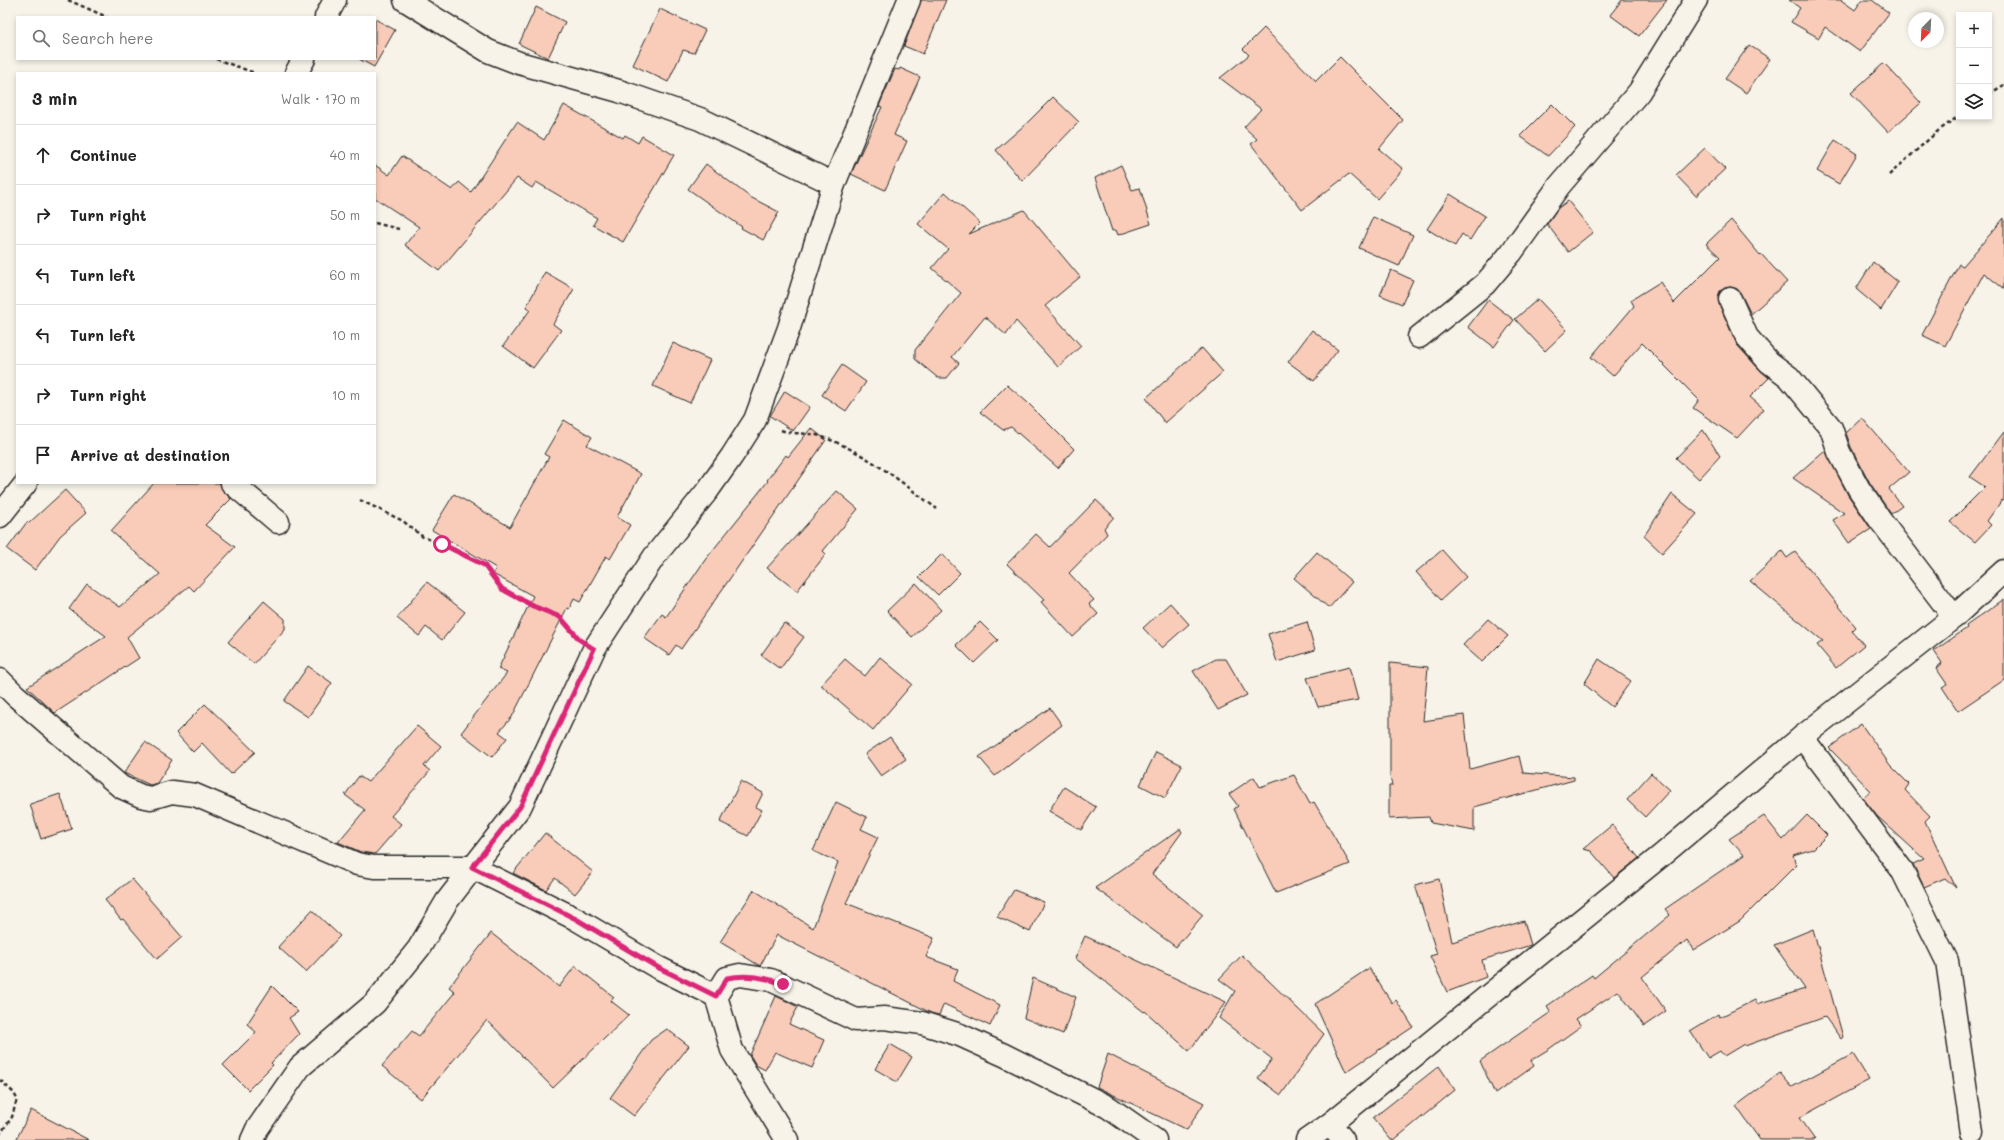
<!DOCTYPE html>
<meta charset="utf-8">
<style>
body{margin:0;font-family:Mali,sans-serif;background:#f2f2f2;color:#222}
.controls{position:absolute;right:12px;top:12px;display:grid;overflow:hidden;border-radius:0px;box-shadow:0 2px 6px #0003}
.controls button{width:36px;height:36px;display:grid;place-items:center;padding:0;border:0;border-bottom:1px solid #e0e0e0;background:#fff;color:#222;font:20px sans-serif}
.compass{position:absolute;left:1908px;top:12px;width:36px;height:36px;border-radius:50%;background:#fff;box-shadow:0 2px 6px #0003;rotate:204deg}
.stop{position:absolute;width:12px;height:12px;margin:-9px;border:3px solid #db2777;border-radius:50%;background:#fff}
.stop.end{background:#db2777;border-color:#fff;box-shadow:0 1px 4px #0008}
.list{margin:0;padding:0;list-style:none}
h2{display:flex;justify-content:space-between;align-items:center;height:52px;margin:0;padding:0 16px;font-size:17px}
h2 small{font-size:13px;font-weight:400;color:#767676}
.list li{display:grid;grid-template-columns:26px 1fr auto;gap:12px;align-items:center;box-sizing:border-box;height:60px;padding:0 16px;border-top:1px solid #e0e0e0}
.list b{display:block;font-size:15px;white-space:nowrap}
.list em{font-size:13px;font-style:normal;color:#767676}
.icon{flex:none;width:22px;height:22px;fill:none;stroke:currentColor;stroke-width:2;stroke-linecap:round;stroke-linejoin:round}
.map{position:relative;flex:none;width:2004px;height:1140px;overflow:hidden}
.search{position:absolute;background:#fff;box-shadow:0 2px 6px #0003;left:16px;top:16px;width:360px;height:44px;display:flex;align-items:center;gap:10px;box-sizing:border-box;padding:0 14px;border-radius:0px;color:#767676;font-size:15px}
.panel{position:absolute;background:#fff;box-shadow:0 2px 6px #0003;left:16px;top:72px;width:360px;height:412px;border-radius:0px}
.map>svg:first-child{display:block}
.building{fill:#f8ccb9;stroke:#2b2b2b}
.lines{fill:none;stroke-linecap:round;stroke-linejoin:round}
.minor-casing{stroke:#2b2b2b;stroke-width:25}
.path{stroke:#2b2b2b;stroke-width:2.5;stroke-dasharray:4 3;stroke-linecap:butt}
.minor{stroke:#f7f3e8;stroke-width:22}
.route{stroke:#db2777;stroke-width:5}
</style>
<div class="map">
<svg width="2004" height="1140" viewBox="0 0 2004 1140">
<rect width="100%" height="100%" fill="#f7f3e8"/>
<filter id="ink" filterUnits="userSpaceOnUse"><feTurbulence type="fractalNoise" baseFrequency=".025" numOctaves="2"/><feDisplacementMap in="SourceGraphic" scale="8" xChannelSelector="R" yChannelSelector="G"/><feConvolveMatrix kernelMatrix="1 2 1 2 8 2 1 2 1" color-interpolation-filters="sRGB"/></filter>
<g filter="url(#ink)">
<g class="building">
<path d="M921,0h25l-23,54 -19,-8z"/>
<path d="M1622,0h45l-28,36 -29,-21z"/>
<path d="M1789,0h52l14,10 7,-10h10l17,13 -29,39 -35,-25 -6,11 -28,-16 9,-14z"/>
<path d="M536,7l29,15 -17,36 -29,-14z"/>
<path d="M660,9l45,21 -11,23 -11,-3 -15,32 -35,-17z"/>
<path d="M375,19l20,11 -21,37 -15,-8h16z"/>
<path d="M1264,28l52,53 24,-24 63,63 -24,29 24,20 -26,30 -28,-25 -47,36 -51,-66 6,-5 -13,-12 17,-18 -41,-31 29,-23 -6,-6z"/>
<path d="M1749,45l21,14 -24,34 -21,-14z"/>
<path d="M1884,63l37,40 -33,29 -37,-39z"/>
<path d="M900,68l20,9 -26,58 13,6 -22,49 -34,-16 31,-67 -3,-1 16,-37 4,1z"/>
<path d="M1053,97l26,25 -57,59 -26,-31 32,-28z"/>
<path d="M1552,104l23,23 -27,29 -28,-20z"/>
<path d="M564,105l59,33 2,-3 13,8 4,-7 32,19 -51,87 -30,-17 4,-7 -61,-36 -4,6 -15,-10 -78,93 -34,-26 14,-18 -44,-29v-33l14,10 13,-19 50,34 7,-8 12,10 46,-70 27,18z"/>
<path d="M1835,140l22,14 -18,30 -22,-13z"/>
<path d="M1705,148l20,21 -29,27 -20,-21z"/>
<path d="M706,164l44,33 29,15 -16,28 -22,-12 1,-1 -54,-38z"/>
<path d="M1121,165l11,25 8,-2 11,36 -33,11 -2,-5 -4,1 -17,-53z"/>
<path d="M945,192l35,31 -11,11 55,-24 56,67 -35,29 36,40 -23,21 -42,-46 -10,14 -21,-18 -33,40 7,6 -12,15h-9l-23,-19v-9l46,-57 -29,-25 16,-19 -30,-25z"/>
<path d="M1450,194l35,22 -15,24 -8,-6 -7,12 -28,-17z"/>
<path d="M1568,201l25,31 -25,20 -21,-28 11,-16z"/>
<path d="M1373,217l40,18 -14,31 -40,-18z"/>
<path d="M2004,218v71l-20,-16 -39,73 -23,-11 37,-71 4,2z"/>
<path d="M1731,220l29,35 1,-1 26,28 -36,32 -10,-20 -4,-5 -6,-2 -6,1 -5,3 -2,6 1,7 18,41 23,25 9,8 -19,19 14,12 -27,29 -44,-30 6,-8 -57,-57 -29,33 -22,-19 43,-51 -3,-6 29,-18 14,21 46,-46 -14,-13z"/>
<path d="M1873,262l25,20 -17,28 -25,-21z"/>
<path d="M1391,270l22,10 -11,24 -22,-9z"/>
<path d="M545,272l29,17 -21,35 8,6 -28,38 -30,-22 27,-36 -4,-3z"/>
<path d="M1538,299l29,31 -22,21 -30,-32z"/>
<path d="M1488,300l26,20 -20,27 -26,-20z"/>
<path d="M1312,330l26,20 -24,31 -26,-19z"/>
<path d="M673,343l37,17 -20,43 -37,-17z"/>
<path d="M1202,348l21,24 -58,51 -19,-25z"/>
<path d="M842,365l24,17 -20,29 -24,-16z"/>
<path d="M1007,385l20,17 47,47 -16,19 -47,-41 -8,3 -23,-18z"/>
<path d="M785,391l25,16 -17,24 -23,-15z"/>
<path d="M1862,418l47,54 -20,17 13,17 -11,8 -21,-31 -19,-36 -5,-14z"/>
<path d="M564,420l28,17 -5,8 54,29 -24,43 13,8 -20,34 -4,-3 -26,46 -6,-3 -5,10 -2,-1 -55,109 -13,15 8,6 -15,19 -31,-24 46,-60 -9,-4 35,-73 -40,-22 3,-6 -64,-38 22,-36 56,33 39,-70 -5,-3z"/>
<path d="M811,428l15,12 -145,209 -5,-4 -7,10 -25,-17 18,-24 4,3 39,-57 63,-79 -1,-1 19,-25 2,2z"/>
<path d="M1703,430l17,26 -21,23 -23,-21z"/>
<path d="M2004,432v69l-2,-1 -15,21 4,4 -16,17 -25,-20 35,-35 -15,-10z"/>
<path d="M1825,450l23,45 23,34 -22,14 -16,-23 11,-7 -51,-35z"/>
<path d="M154,483h66l4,9 7,7 -26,26 30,22 -41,44 -5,-5 -62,51 12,21 -84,55 -28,-26 79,-51 -37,-27 18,-25 33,23 40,-33 -49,-43z"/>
<path d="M65,490l21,23 -26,23 -25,34 -28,-21 20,-27 2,1z"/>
<path d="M837,491l21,18 -35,42 3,3 -29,37 -30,-23z"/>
<path d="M1672,494l25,20 -35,39 -18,-17z"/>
<path d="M1096,500l18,17 -10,11 3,6 -38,39 25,27 -5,4 9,10 -25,23 -32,-35 3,-2 -37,-36 29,-30 14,13z"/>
<path d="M1442,550l24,27 -25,23 -25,-28z"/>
<path d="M1782,551l5,7 8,-6 61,75 -4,4 12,14 -28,23 -19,-23 6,-4 -73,-60z"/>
<path d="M1317,552l35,30 -23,26 -35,-30z"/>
<path d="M942,554l18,19 -22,22 -19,-18z"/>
<path d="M427,582l38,30 -23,28 -16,-13 -7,9 -22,-18z"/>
<path d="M916,583l25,27 -29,27 -25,-26z"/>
<path d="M2004,599v81l-46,31 -16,-24 5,-3 -11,-16 6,-5 -8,-12 33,-23 -1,-2z"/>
<path d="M264,601l21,18v10l-31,35 -26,-22z"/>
<path d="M1170,603l19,21 -27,24 -19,-20z"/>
<path d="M1488,619l20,17 -26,26 -19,-17z"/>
<path d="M980,622l18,18 -24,23 -18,-18z"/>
<path d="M1307,622l8,28 -38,12 -9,-28z"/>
<path d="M784,623l20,14 -24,32 -19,-14z"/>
<path d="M880,657l32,27 -39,46 -52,-45 24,-26 20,17z"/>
<path d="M1216,659h10l21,36 -29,15 -25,-39z"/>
<path d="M1599,659l32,22 -19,26 -28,-23z"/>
<path d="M1390,663l38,4 -5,54 41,-6 6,54 49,-13 4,17 51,4v3l-100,27v24l-43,-8 -2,-6 -40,2v-33h3l-2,-11z"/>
<path d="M308,666l24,17 -24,34 -24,-16z"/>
<path d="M1349,667l9,33 -40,7 -11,-29z"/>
<path d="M205,704l50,48 -24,22 -29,-31 -9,9 -17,-19z"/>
<path d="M1050,708l12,17 -67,51 -16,-19z"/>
<path d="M1861,724l29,41 19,19 -4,6 25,26 -5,5 31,67 -11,-10 -21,9 -11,-23 11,-5 -47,-43 -14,-18 8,-7 -42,-43z"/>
<path d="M417,726l24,20 -17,20 6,5 -39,45 10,8 -26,30 -14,-2 -23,-10 27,-32 -20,-15 14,-19 9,6z"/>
<path d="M890,737l16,22 -25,17 -16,-22z"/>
<path d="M145,742l27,18 -15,23 -7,2 -26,-12z"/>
<path d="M1156,752l26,13 -17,33 -25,-13z"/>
<path d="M1651,773l19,17 -25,27 -18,-17z"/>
<path d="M1294,775l16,29 4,-2 36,62 -74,29 -42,-84 4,-3 -9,-12 25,-17 6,10z"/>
<path d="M741,781l22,12 -7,14 6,3 -14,26 -28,-14z"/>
<path d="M1064,787l32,20 -15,23 -32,-19z"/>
<path d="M60,794l12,35 -31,10 -11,-35z"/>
<path d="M836,802l31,15 -6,12 17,8 -32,66 88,35 -8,19 32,12 -5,12 47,24 -10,21 -46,-22 -5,11 -8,-2 -154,-78 -17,31 -40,-24 34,-52 59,38 25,-66 -25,-11z"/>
<path d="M1807,815l20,20 -14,14 -20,6 3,10 -56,56 -47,29 -6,-10 -45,37 24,34 -22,15 -26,-35 -42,28 5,7 -32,23 -18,11 3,6 -39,28 -15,-33 71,-49 -4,-6 45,-31 2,3 76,-63 -5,-6 79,-54 -15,-16 35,-23 19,24z"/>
<path d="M1612,825l27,33 -25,20 -23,-27 -8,-2z"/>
<path d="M1180,829l2,3 -30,42 51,41 -27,32 -81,-59z"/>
<path d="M545,833l48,39 -18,22 -20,-16 -9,12 -33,-17z"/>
<path d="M132,879l50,58 -25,22 -34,-40 -2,1 -16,-20z"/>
<path d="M1439,879l13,63 72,-21 7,24 -49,15 4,17 -39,15 -17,-36 7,-2 -22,-69z"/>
<path d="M1014,890l30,12 -14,30 -33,-15z"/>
<path d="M312,910l28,26 -34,36 -28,-25z"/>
<path d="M1813,929l30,108 -2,2 -16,-22 -80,29 -1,-2 -20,12 -4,-5 -12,7 -18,-27 28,-17 2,3 35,-17 2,4 48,-15 -31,-44z"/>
<path d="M491,933l68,54 16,-21 39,31 -3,4 18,14 -76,73 -66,-68 -66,79 -39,-33 30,-35 7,5 36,-44 -6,-5z"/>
<path d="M1085,936l141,66 -37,49 -44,-40 -1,1 -69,-54z"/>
<path d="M1242,955l82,79 -43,61 -23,-17 14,-19 -53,-41 16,-27 -16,-12z"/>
<path d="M1369,968l23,35 4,-3 17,27 -67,45 -31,-68z"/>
<path d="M1033,978l43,19 -13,37 -39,-16z"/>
<path d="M272,986l26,26 -9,6 10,16 -28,29 2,2 -25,25 -25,-25 33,-33 -9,-8z"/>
<path d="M776,996l22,11 -9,17 35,16 -12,28 -37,-16 -10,18 -9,-5 -6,-10z"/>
<path d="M667,1029l22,17 -55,70 -24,-18 41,-58z"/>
<path d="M890,1044l22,13 -15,25 -22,-13z"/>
<path d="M1108,1054l96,49 -17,27 -90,-43z"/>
<path d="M1853,1054l16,26 -70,38 16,22h-55l-24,-34 44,-33 12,14z"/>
<path d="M1439,1066l16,24 -61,50h-3l-18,-22z"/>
<path d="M31,1110l58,30h-73z"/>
</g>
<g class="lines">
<defs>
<g id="minor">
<path d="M326,17l9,-17"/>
<path d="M296,73l8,-14"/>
<path d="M834,184l75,-184"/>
<path d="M1730,299l17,38 22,25 20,15 42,51 8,24 20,37 21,31 74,97"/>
<path d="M1419,337l66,-53 26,-31 48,-67 80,-94 57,-92"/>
<path d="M232,483l46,39"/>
<path d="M0,516l26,-33"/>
<path d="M0,680l15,15 106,92 20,9 10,2 21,-6 23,3 162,69 17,3h98l104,52 81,48 59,29 11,-18 13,-3 31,5 85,40 28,-2 38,5 38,12 44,20 104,52 47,33"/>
<path d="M1802,737l100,133 45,91 25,172"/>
<path d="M716,996l16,54 55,90"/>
<path d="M1330,1124l13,16"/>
<path d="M252,1140l5,-11 43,-62 75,-64 44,-55 28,-47 73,-94 74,-158 60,-92 54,-67 24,-34 23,-36 34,-92 45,-144 -134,-65 -81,-28 -100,-28 -31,-12 -83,-51"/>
<path d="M1307,1140l23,-16 332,-269 140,-118 152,-120 50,-46"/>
</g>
</defs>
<use href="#minor" class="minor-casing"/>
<g class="path">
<path d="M68,0l39,17"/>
<path d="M216,59l39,14"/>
<path d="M1989,94l15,-9"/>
<path d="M1889,175l49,-44 21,-15"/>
<path d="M375,223l24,6"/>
<path d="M781,430c13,5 27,2 39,6 44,15 80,45 117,73"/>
<path d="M360,500l43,21 20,16 19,7 42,21 18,24 31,17 27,11 13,15"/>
<path d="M0,1080l14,13 3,6 -5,18 -12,17"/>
</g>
<use href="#minor" class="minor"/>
</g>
</g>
<g class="lines" filter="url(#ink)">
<path class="route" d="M442,544l42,21 18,24 31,17 27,11 20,23 14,9 -74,158 -48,60 104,52 81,48 59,29 11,-18c19,-4 38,-1 56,6"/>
</g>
</svg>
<div class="controls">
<button>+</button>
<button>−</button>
<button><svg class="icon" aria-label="layers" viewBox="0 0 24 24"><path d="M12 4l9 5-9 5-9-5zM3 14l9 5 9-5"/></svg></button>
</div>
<svg class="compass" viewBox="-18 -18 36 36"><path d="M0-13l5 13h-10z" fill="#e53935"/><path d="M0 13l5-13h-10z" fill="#767676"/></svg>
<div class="stop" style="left:442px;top:544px"></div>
<div class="stop end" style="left:783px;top:984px"></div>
<div class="search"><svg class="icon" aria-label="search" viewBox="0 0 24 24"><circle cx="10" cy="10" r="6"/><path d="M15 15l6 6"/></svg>Search here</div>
<section class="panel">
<h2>3 min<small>Walk · 170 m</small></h2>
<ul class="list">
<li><svg class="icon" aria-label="ahead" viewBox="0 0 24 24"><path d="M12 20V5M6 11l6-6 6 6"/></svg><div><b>Continue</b></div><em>40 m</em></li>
<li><svg class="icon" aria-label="right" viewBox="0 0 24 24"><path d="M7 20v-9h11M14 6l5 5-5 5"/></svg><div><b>Turn right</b></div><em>50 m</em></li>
<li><svg class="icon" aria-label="left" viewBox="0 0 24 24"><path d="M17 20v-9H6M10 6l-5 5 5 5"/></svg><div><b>Turn left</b></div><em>60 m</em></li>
<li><svg class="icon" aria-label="left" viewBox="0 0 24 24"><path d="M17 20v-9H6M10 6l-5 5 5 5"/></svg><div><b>Turn left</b></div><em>10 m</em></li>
<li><svg class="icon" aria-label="right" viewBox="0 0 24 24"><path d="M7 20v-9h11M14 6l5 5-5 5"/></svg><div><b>Turn right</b></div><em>10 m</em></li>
<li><svg class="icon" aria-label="arrive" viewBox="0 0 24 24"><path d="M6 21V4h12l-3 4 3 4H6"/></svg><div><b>Arrive at destination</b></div></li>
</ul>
</section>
</div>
